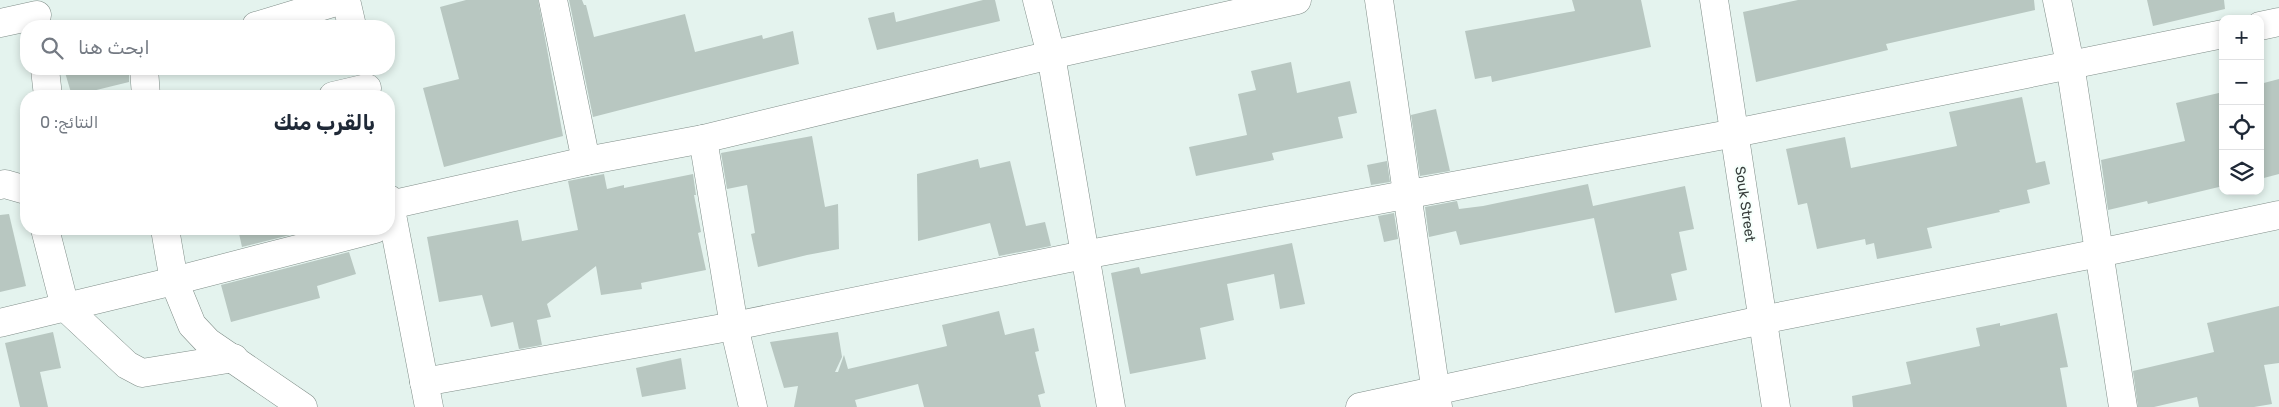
<!DOCTYPE html>
<html lang="ar">
<meta charset="utf-8">
<style>
body{margin:0;font-family:Rubik,Cairo,sans-serif;background:#f6f6f7;color:#1f2937;direction:rtl}
.controls{position:absolute;right:15px;top:15px;display:grid;overflow:hidden;border-radius:10px;box-shadow:0 2px 8px #0003}
.controls button{width:45px;height:45px;display:grid;place-items:center;padding:0;border:0;border-bottom:1px solid #e0e1e3;background:#fff;color:#1f2937;font:25px sans-serif}
.list{margin:0;padding:0;list-style:none}
h2{display:flex;justify-content:space-between;align-items:center;height:65px;margin:0;padding:0 20px;font-size:21px}
h2 small{font-size:16px;font-weight:400;color:#747a83}
.icon{flex:none;width:28px;height:28px;fill:none;stroke:currentColor;stroke-width:2;stroke-linecap:round;stroke-linejoin:round}
.map{position:relative;flex:none;width:2279px;height:407px;overflow:hidden;direction:ltr}
.search{position:absolute;background:#fff;box-shadow:0 2px 8px #0003;left:20px;top:20px;width:375px;height:55px;display:flex;align-items:center;gap:12px;box-sizing:border-box;padding:0 18px;border-radius:20px;color:#747a83;font-size:19px}
.panel{position:absolute;background:#fff;box-shadow:0 2px 8px #0003;left:20px;top:90px;width:375px;height:145px;border-radius:20px;direction:rtl}
.map>svg:first-child{display:block}
.building{fill:#b8c7c1}
.lines{fill:none;stroke-linecap:round;stroke-linejoin:round}
.minor-casing{stroke:#808e89;stroke-width:29}
.minor{stroke:#fff;stroke-width:28}
.labels{text-anchor:middle;dominant-baseline:central;stroke-width:4;stroke-linejoin:round;paint-order:stroke}
.street-label{font-size:14px;fill:#353b39;stroke:#f5fffb}
</style>
<div class="map">
<svg width="2279" height="407" viewBox="0 0 2279 407">
<rect width="100%" height="100%" fill="#e4f3ee"/>
<g class="building">
<path d="M466,0h72l25,136 -119,31 -21,-79 36,-9 -19,-72z"/>
<path d="M569,0h13l2,5h2l8,32 91,-23 10,38 67,-17 1,4 30,-8 6,33 -206,53z"/>
<path d="M983,0h12l5,21 -123,29 -9,-32 26,-6 2,10z"/>
<path d="M1572,0h69l10,47 -159,35 -1,-6 -16,3 -10,-48 110,-20z"/>
<path d="M1798,0h236l1,10 -149,34 2,6 -132,32 -13,-70z"/>
<path d="M2147,0h77l1,9 -72,17z"/>
<path d="M1291,62l6,31 53,-12 7,32 -19,4 5,21 -71,15 2,7 -78,16 -7,-29 58,-12 -9,-41 18,-4 -5,-19z"/>
<path d="M64,69h65v13l-57,14z"/>
<path d="M2279,79v95l-19,5v-95z"/>
<path d="M2223,92v94l-75,18 -1,-3 -39,9 -7,-50 84,-19 -9,-38z"/>
<path d="M2022,97l14,66 9,-2 5,23 -23,6 3,13 -31,7 1,2 -73,16 5,20 -55,11 -3,-16 -8,2 -1,-6 -48,10 -10,-46 -9,2 -12,-56 59,-12 6,31 106,-22 -8,-34z"/>
<path d="M1436,109l14,62 -30,5 -9,-61z"/>
<path d="M812,136l13,71 13,-3 1,45 -32,6 -49,12 -7,-33 4,-1 -8,-48 -20,4 -6,-36z"/>
<path d="M978,159l2,9 30,-7 16,65 19,-4 6,24 -52,10 -9,-33 -72,18 -1,-67z"/>
<path d="M1387,161l3,21 -19,3 -4,-20z"/>
<path d="M604,174l3,15 17,-4v3l69,-14 3,21h-2l7,37 -3,1 8,37 -65,13 1,6 -41,6 -5,-29 -49,38 4,13 -14,3 5,25 -23,4 -6,-27 -22,5 -9,-32 -43,7 -12,-65 91,-17 4,21 56,-11 -10,-49z"/>
<path d="M1588,184l5,22 92,-20 9,43 -15,3 8,38 -16,4 6,26 -62,13 -21,-95 -134,27 -4,-14 -27,6 -4,-30 32,-6 2,8 24,-3z"/>
<path d="M1394,213l4,26 -14,3 -6,-26z"/>
<path d="M9,214l17,72 -26,6v-77z"/>
<path d="M238,229h76l-72,18z"/>
<path d="M1292,243l13,61 -25,5 -6,-35 -47,10 7,36 -34,8 6,31 -76,15 -19,-101 28,-6 2,7z"/>
<path d="M349,252l7,22 -39,12 3,12 -89,24 -10,-37z"/>
<path d="M2279,306v57l-15,2 8,39 -18,3h-55l-2,-10 -43,10h-16l-5,-36 81,-19 -7,-29z"/>
<path d="M999,311l6,24 29,-7 5,23 -4,1 10,41 -7,2 3,12h-117l-6,-23 -63,16 2,7h-63l4,-21 -14,2 -14,-46 68,-10 4,25 -7,15h3l6,-17 4,14 99,-23 -5,-21z"/>
<path d="M2057,313l11,54 -8,1 7,39h-214l-1,-11 59,-12 -5,-22 74,-16 -4,-18 24,-5v3z"/>
<path d="M53,332l8,36 -21,4 8,35h-28l-15,-64z"/>
<path d="M681,358l5,31 -44,8 -6,-29z"/>
</g>
<g class="lines">
<defs>
<g id="minor">
<path d="M346,0l6,26"/>
<path d="M553,0l33,161"/>
<path d="M1037,0l14,55 60,352"/>
<path d="M1379,0l59,407"/>
<path d="M1714,0l62,407"/>
<path d="M2057,0l13,64 53,343"/>
<path d="M0,23l37,-8"/>
<path d="M256,26l86,-26"/>
<path d="M2260,26l19,-4"/>
<path d="M45,69l3,27"/>
<path d="M144,69l2,27"/>
<path d="M333,96l34,-8"/>
<path d="M703,139l31,187 19,81"/>
<path d="M0,185l5,-1 21,6"/>
<path d="M389,199l40,208"/>
<path d="M390,205l196,-44 117,-22 348,-84 246,-55"/>
<path d="M45,229l20,78 62,58 15,8 92,-15"/>
<path d="M165,229l9,52 18,44 16,17 95,65"/>
<path d="M0,323l174,-42 201,-52"/>
<path d="M424,382l310,-56 350,-71 651,-122 488,-99"/>
<path d="M1360,407l402,-87 337,-67 180,-38"/>
</g>
</defs>
<use href="#minor" class="minor-casing"/>
<use href="#minor" class="minor"/>
</g>
<g class="labels">
<g class="street-label">
<text transform="translate(1745 204) rotate(82)">Souk Street</text>
</g>
</g>
</svg>
<div class="controls">
<button>+</button>
<button>−</button>
<button><svg class="icon" aria-label="locate" viewBox="0 0 24 24"><circle cx="12" cy="12" r="6"/><path d="M12 2v4M12 18v4M2 12h4M18 12h4"/></svg></button>
<button><svg class="icon" aria-label="layers" viewBox="0 0 24 24"><path d="M12 4l9 5-9 5-9-5zM3 14l9 5 9-5"/></svg></button>
</div>
<div class="search"><svg class="icon" aria-label="search" viewBox="0 0 24 24"><circle cx="10" cy="10" r="6"/><path d="M15 15l6 6"/></svg>ابحث هنا</div>
<section class="panel">
<h2>بالقرب منك<small>النتائج: 0</small></h2>
<ul class="list">
</ul>
</section>
</div>
